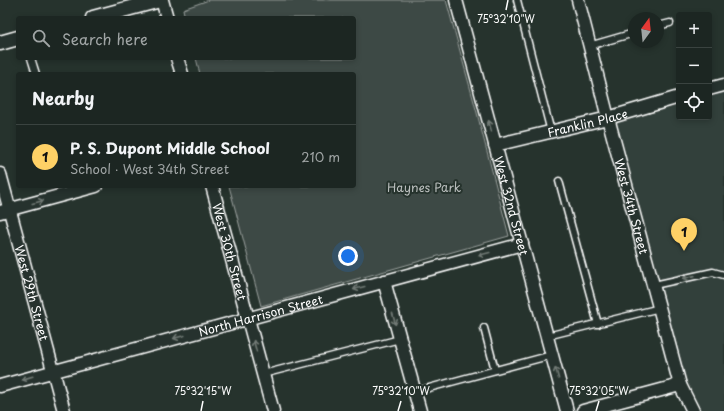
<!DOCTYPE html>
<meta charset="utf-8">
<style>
body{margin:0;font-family:"Playpen Sans",sans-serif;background:#29322f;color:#f1f3f6}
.controls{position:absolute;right:12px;top:12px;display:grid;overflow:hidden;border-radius:4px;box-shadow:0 2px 6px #0003}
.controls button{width:36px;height:36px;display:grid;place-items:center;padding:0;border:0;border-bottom:1px solid #3a4340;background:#1c2622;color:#f1f3f6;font:20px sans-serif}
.compass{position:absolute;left:628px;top:12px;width:36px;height:36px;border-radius:50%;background:#1c2622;box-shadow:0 2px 6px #0003;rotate:15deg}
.you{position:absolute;left:348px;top:256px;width:14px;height:14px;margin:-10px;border:3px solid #fff;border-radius:50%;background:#1a73e8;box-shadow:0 0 0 6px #1a73e833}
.badge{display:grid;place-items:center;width:26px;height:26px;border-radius:50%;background:#ffd166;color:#111;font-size:13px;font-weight:700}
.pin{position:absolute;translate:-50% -33px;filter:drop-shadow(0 1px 2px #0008)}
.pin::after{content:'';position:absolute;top:21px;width:14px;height:12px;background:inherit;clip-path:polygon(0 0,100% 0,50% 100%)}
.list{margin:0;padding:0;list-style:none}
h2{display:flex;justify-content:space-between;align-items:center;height:52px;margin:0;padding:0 16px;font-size:17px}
h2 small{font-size:13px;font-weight:400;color:#a0a5a5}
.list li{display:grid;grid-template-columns:26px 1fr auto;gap:12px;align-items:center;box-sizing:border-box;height:64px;padding:0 16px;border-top:1px solid #3a4340}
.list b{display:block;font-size:15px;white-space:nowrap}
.list p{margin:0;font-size:13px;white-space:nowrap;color:#a0a5a5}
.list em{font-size:13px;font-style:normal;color:#a0a5a5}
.icon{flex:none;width:22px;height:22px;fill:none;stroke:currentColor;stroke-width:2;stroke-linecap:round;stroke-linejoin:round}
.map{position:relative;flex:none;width:724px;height:411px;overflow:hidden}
.search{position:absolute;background:#1c2622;box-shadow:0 2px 6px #0003;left:16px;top:16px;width:340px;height:44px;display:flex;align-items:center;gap:10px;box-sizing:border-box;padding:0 14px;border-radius:4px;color:#a0a5a5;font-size:15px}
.panel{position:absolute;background:#1c2622;box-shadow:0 2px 6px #0003;left:16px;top:72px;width:340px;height:116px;border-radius:4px}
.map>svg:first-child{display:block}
.built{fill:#333f3a}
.green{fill:#3e4944;stroke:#9ea4a2}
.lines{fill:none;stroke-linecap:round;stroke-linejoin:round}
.service-casing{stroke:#fff;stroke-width:9}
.minor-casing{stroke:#fff;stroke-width:15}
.tertiary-casing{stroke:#fff;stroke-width:17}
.service{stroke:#26332d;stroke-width:6}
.minor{stroke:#26332d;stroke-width:12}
.tertiary{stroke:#26332d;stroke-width:14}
.oneway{stroke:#727a76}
.ticks{fill:none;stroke:#fff;stroke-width:1.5}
.labels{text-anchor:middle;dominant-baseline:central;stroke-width:4;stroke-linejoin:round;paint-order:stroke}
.street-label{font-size:12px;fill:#fff;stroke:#26332d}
.park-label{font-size:12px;fill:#bbbfbe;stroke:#26332d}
.ticks-label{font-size:10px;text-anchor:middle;fill:#fff;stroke:#26332d;stroke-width:4;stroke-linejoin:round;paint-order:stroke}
</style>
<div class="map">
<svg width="724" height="411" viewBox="0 0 724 411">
<rect width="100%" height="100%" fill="#26332d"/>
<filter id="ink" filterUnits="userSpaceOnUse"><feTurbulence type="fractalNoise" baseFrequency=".025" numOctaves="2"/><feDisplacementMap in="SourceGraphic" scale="8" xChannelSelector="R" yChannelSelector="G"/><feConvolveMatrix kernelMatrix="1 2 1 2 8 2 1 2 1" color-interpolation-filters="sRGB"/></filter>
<g filter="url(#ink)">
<path class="built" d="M724,85v326h-30l-14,-26 -72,-267 71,-20v19h30v-28z"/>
<path class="green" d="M209,0h237l31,113 32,123 -248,70 -32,-120h125v-112h-154l-4,-16h158v-40h-169l-2,-9z"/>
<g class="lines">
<defs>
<g id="service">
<path d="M517,0l34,132"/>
<path d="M658,26l12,-3"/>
<path d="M589,46l45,-13"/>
<path d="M31,58l5,16"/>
<path d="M559,181l39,143"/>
<path d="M654,285l59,-13 11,3"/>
<path d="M484,328l11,42"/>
<path d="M547,336l113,-28"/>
<path d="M263,374l137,-35"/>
<path d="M414,392l138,-37"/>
</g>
<g id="minor">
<path d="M162,0l5,18"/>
<path id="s1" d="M456,0l111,411"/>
<path id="s2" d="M578,0l30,118 72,267 13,26"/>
<path d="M177,58l5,16"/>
<path d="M709,89l15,-4"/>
<path id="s3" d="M495,145l113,-27 71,-21"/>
<path id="s4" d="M0,174l64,237"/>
<path id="s5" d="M212,186l61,225"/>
<path d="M0,212l96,-26"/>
<path d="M384,281l36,130"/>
<path id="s6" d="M0,386l522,-142"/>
<path d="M583,411l97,-26"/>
</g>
<g id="tertiary">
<path d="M93,18l67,-18"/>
<path d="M0,43l18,-5"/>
</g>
</defs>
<use href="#service" class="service-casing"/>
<use href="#minor" class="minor-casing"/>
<use href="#tertiary" class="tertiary-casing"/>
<use href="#service" class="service"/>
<use href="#minor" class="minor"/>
<use href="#tertiary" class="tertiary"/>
</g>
<defs><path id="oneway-shaft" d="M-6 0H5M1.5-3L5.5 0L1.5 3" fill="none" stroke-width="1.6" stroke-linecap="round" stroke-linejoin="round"/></defs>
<g class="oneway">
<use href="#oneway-shaft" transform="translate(490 126) rotate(-105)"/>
<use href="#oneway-shaft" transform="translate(38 202) rotate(-15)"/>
<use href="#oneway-shaft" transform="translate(484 254) rotate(165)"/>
<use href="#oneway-shaft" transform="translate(689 277) rotate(167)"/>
<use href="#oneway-shaft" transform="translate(359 288) rotate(165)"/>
<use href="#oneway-shaft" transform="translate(394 319) rotate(75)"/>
<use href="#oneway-shaft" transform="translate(179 337) rotate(165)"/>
<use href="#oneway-shaft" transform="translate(255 346) rotate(-105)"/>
<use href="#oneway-shaft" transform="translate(557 373) rotate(-105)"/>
<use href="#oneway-shaft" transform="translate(27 378) rotate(164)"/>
</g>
</g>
<path class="ticks" d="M506,10l2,-10M201,411l2,-10M398,411l3,-10M596,411l3,-10"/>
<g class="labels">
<g class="street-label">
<text stroke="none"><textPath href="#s3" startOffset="95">Franklin Place</textPath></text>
<text stroke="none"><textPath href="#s1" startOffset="213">West 32nd Street</textPath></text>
<text stroke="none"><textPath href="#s2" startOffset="213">West 34th Street</textPath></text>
<text stroke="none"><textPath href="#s5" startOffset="68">West 30th Street</textPath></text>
<text stroke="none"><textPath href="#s4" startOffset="123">West 29th Street</textPath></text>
<text stroke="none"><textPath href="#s6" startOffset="270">North Harrison Street</textPath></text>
</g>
<g class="park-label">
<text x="424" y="187">Haynes Park</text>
</g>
</g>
<g class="ticks-label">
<text x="506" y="23">75°32'10"W</text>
<text x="203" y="395">75°32'15"W</text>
<text x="401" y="395">75°32'10"W</text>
<text x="599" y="395">75°32'05"W</text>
</g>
</svg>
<div class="controls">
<button>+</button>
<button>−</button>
<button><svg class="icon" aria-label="locate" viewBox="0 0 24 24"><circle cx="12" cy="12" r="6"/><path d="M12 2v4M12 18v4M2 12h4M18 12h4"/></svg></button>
</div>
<svg class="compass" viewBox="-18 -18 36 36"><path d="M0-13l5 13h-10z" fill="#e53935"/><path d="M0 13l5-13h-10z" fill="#a0a5a5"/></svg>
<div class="you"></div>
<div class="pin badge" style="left:684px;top:251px">1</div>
<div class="search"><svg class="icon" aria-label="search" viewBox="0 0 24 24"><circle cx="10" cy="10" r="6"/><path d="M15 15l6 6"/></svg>Search here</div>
<section class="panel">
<h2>Nearby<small></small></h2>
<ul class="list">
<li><span class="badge">1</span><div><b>P. S. Dupont Middle School</b><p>School · West 34th Street</p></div><em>210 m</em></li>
</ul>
</section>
</div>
